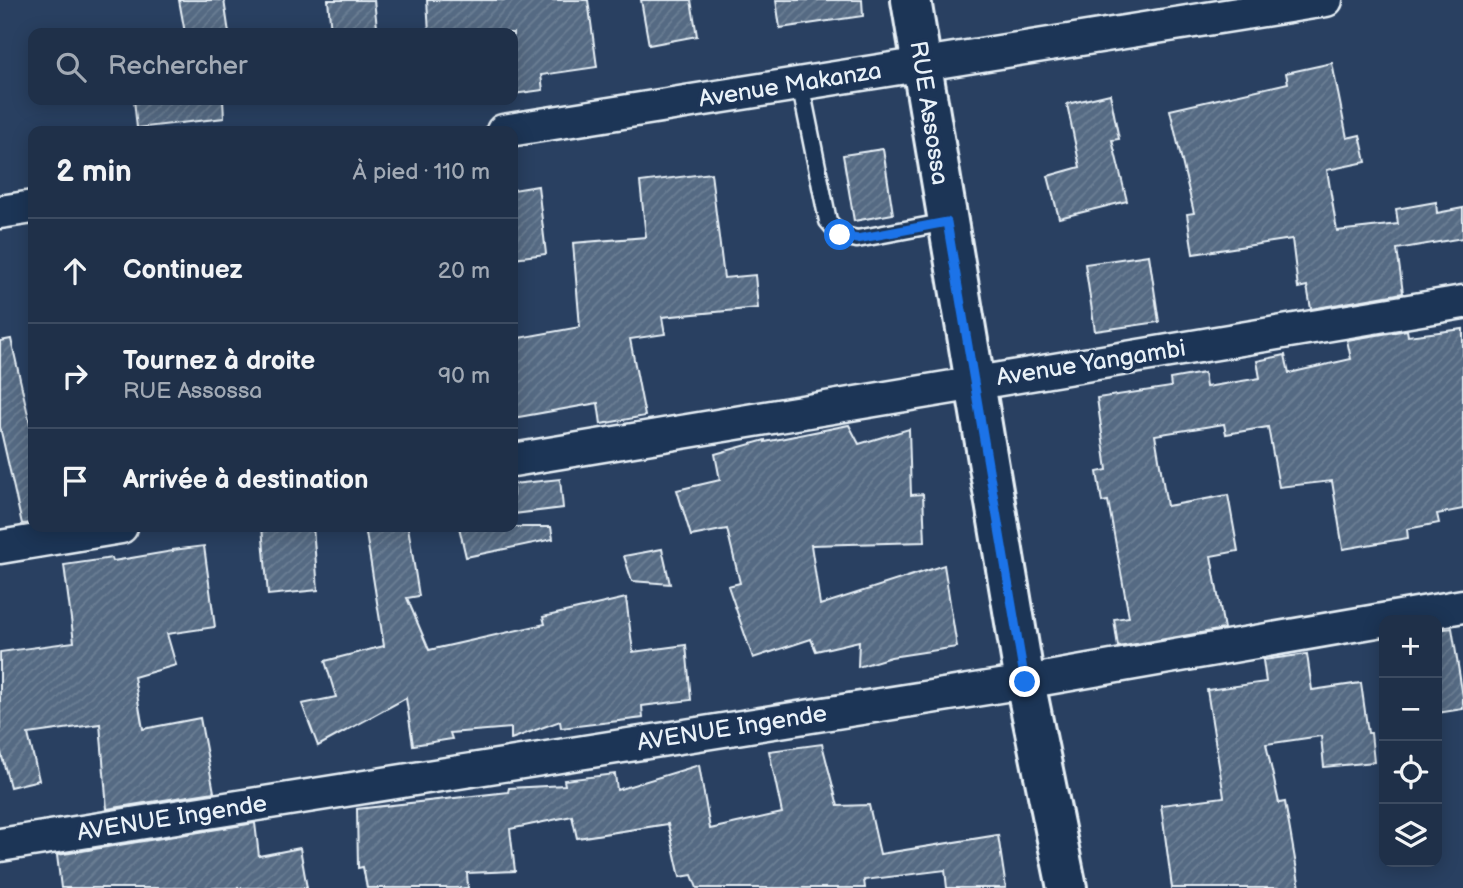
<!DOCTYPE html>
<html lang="fr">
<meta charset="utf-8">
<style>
body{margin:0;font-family:"Balsamiq Sans",sans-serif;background:#273850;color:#f1f3f6}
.controls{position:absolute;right:21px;bottom:21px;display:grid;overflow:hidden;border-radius:14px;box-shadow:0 4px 18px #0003}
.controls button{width:63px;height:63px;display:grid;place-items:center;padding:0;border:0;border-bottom:2px solid #3c4b61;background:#1f3049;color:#f1f3f6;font:35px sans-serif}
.stop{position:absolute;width:21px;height:21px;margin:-16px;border:5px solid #1a73e8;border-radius:50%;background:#fff}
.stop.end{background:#1a73e8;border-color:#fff;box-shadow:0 2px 7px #0008}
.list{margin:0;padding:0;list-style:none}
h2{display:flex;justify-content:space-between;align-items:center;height:91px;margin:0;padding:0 28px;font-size:30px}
h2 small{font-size:23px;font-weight:400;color:#a1a9b4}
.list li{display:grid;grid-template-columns:46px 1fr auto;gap:21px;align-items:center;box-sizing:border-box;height:105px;padding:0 28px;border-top:2px solid #3c4b61}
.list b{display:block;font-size:26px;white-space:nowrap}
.list p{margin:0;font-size:23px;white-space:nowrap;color:#a1a9b4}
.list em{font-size:23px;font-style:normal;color:#a1a9b4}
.icon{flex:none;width:38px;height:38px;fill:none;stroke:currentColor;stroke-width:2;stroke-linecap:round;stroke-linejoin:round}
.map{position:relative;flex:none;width:1463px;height:888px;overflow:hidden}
.search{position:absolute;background:#1f3049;box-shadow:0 4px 18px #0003;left:28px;top:28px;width:490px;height:77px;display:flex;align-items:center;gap:18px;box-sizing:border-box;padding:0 24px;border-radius:14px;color:#a1a9b4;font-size:26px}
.panel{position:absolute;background:#1f3049;box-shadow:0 4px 18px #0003;left:28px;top:126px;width:490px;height:406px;border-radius:14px}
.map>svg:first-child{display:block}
.building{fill:url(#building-hatch);stroke:#e8f1f8;stroke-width:2}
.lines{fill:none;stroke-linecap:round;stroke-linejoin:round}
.service-casing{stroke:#e8f1f8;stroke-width:21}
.minor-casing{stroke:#e8f1f8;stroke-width:37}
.tertiary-casing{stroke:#e8f1f8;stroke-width:44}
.service{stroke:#1d3557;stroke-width:16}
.minor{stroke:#1d3557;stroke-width:32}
.tertiary{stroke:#1d3557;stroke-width:38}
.route{stroke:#1a73e8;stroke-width:9}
.labels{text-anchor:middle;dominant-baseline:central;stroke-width:7;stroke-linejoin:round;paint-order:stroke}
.street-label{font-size:24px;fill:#e8f1f8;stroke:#1d3557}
</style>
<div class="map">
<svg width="1463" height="888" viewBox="0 0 1463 888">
<defs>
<pattern id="building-hatch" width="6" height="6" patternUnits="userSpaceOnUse" patternTransform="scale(1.75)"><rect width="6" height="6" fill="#556a83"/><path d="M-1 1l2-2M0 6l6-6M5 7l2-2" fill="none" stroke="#6d8095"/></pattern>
</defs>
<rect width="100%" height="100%" fill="#294061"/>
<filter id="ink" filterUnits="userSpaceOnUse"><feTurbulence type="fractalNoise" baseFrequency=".0143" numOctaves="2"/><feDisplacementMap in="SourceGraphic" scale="14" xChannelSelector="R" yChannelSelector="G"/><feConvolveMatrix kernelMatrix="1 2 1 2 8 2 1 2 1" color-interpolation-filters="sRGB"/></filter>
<g filter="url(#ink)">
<g class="building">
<path d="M179,0h45l5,33h-44z"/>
<path d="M328,0h46l3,27 -46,4z"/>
<path d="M427,0h161l9,67 -56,8 2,15 -30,4v-61h-84z"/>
<path d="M641,0h50l6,36 -48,9z"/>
<path d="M776,0h86l1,16 -83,12z"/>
<path d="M1332,63l15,75 13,-3 6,27 -39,8 10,61 61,-7 -2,-15 40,-7 1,11 26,-5v30l-66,11 6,44 -92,16 -4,-23 -9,2 -6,-49 -99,15 -6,-40 7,-1 -24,-103 118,-27 -2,-10z"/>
<path d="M1110,94l9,45 -7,1 15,61 -68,17 -11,-42 32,-9 -13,-63z"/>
<path d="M134,100h89l1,18 -87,10z"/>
<path d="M883,149l10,65 -39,7 -11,-66z"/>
<path d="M711,173l13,105 31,-3 3,33 -96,9 3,17 -35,5 15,77 -44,8 -3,-21 -85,15v-79l67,-12 -7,-84 73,-6 -6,-55z"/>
<path d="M538,186l8,68 -33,4v-68z"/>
<path d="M1149,255l10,67 -64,9 -10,-67z"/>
<path d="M1463,329v180l-26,5 2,9 -32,6 1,9 -65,11 -11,-68 -53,6 -11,-60 -42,7 -2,-10 -69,11 12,71 61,-11 10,56 -27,5 13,73 -106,18 -4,-28 15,-2 -21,-116 -6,1 -5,-30 10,-2 -10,-72 74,-11 -1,-8 34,-6 2,14 54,-9 -3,-17 28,-6 4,18 62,-14 -4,-19 60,-10 1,6z"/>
<path d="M11,339l22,98v86l-11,1 -22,-97v-86z"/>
<path d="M849,425l10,19 50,-15 2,66 12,-1 2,48 -114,3 9,60 124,-40 13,82 -66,10 -33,10 1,-26 -43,10 -5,-12 -58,19 -25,-72 12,-3 -13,-54 -36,7 -14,-46 43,-10 -5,-26 50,-14v2z"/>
<path d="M560,479l3,29 -50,6v-30z"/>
<path d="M262,527h51l5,63 -50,5z"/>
<path d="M365,527h43l11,69 -12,2 22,52 116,-26 -2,-7 83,-19 7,54 53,-7 5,55 -49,6 1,12 -82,10 -1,-7 -49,18v-11l-61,5 2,6 -39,6 -7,-47 -88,48 -16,-42 34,-7 -11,-36 59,-15z"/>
<path d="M459,527h92l2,12 -87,18z"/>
<path d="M204,546l11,81 -48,7 9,31 -42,12 9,52 57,-11 14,74 -107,17 -7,-85 -72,10 11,46 -29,7 -10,-38v-97l74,-10 -10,-77 48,-7 1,3 60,-10v-1z"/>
<path d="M662,549l8,35 -38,-3 -8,-25z"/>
<path d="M1452,628l11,69v12l-26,4v-83z"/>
<path d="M1307,654l5,36 49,-7 7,50h3l3,29 -50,5 -3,-31 -55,8 13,59 6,-1 15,86h-128l-11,-83 63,-8 -17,-107 59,-8 -3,-22z"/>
<path d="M822,744l16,62 31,-1 11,49 118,-19 8,53h-59l-2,-18 -81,10 1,8h-168l-5,-13 -12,2 -12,-53 -91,14 -5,-22 -62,13 5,42 -48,2 1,15h-101l-4,-21 -5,1 -1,-59 151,-17 1,-4 56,-3 -1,-5 51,-6 2,16 82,-25 11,64 72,-16 -13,-62z"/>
<path d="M255,823l4,33 41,-8 7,40h-246l-4,-33z"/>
</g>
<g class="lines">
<defs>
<path id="service" d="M800,83l28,138 12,14 17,4 90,-17"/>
<g id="minor">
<path d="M503,131l823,-131"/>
<path d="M0,212l33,-5"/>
<path d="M513,460l950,-158"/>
<path d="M0,547l121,-20"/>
<path d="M0,845l1025,-163 438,-76"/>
</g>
<path id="tertiary" d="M911,0l114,682 42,206"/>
</defs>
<use href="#service" class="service-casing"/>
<use href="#minor" class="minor-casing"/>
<use href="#tertiary" class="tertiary-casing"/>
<use href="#service" class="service"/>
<use href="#minor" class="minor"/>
<use href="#tertiary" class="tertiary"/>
</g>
</g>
<g class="lines" filter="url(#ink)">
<path class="route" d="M840,235l17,4 90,-17 78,460"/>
</g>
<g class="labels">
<g class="street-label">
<text transform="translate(790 85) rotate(-9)">Avenue Makanza</text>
<text transform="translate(929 113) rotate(81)">RUE Assossa</text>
<text transform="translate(1091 363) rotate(-9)">Avenue Yangambi</text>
<text transform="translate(732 728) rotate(-9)">AVENUE Ingende</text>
<text transform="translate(172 818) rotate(-9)">AVENUE Ingende</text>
</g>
</g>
</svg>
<div class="controls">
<button>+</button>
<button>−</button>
<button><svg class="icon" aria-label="locate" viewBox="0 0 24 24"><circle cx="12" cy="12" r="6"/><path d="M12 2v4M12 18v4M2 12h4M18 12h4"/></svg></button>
<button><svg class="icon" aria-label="layers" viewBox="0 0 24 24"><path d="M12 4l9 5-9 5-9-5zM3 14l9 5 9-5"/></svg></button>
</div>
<div class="stop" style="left:840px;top:235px"></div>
<div class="stop end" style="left:1025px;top:682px"></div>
<div class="search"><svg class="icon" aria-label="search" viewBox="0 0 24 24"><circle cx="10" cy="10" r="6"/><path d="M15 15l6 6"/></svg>Rechercher</div>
<section class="panel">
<h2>2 min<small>À pied · 110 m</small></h2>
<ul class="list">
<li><svg class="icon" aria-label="ahead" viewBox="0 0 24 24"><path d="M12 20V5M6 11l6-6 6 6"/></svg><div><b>Continuez</b></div><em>20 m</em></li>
<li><svg class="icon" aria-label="right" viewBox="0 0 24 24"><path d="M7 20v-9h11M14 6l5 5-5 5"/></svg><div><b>Tournez à droite</b><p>RUE Assossa</p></div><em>90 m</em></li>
<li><svg class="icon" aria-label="arrive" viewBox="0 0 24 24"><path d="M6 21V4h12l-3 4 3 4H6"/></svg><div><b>Arrivée à destination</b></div></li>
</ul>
</section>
</div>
